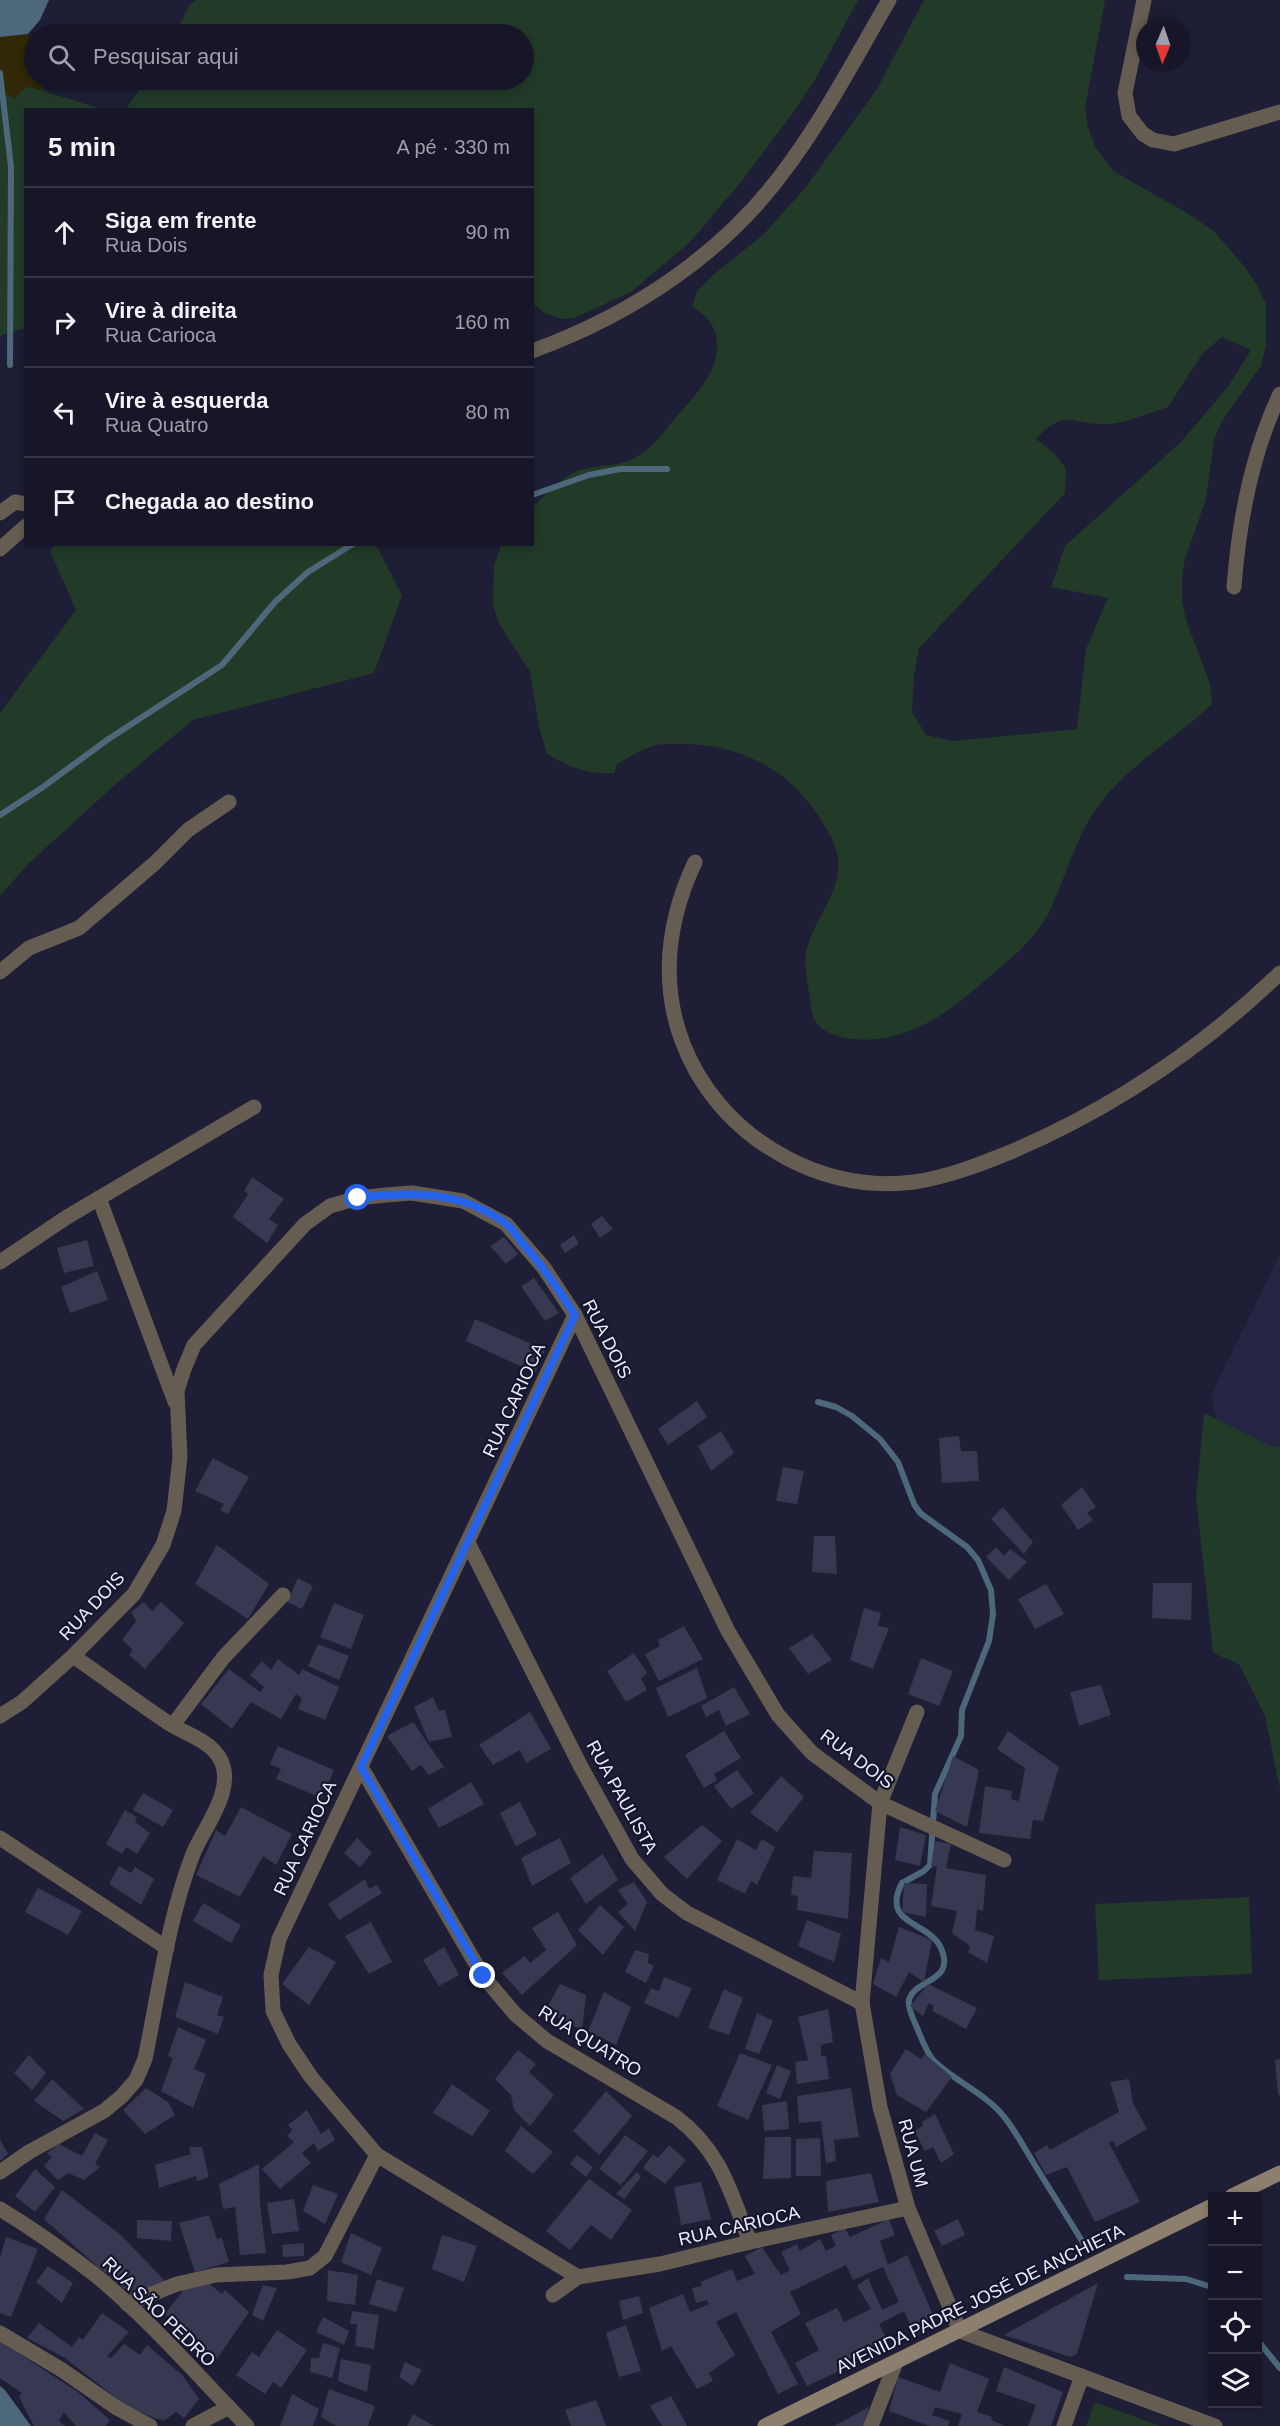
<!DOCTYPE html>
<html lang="pt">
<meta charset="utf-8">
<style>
body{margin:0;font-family:Arial,sans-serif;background:#232334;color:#f1f3f6}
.controls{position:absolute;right:18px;bottom:18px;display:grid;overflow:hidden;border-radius:0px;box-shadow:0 3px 9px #0003}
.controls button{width:54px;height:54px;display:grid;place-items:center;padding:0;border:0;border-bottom:2px solid #353545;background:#161628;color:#f1f3f6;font:30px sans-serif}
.compass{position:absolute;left:1136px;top:18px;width:54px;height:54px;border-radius:50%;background:#161628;box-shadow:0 3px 9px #0003;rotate:182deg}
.stop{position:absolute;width:18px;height:18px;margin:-14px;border:4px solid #2563eb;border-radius:50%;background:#fff}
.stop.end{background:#2563eb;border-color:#fff;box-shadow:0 2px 6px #0008}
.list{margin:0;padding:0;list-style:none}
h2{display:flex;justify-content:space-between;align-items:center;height:78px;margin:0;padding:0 24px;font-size:26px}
h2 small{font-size:20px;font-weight:400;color:#9e9fa8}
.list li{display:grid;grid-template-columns:39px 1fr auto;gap:18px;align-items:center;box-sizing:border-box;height:90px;padding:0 24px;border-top:2px solid #353545}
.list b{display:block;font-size:22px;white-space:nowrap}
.list p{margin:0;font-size:20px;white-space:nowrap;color:#9e9fa8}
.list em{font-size:20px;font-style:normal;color:#9e9fa8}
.icon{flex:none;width:33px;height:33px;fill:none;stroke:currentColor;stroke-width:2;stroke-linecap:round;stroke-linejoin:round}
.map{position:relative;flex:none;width:1280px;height:2426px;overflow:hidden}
.search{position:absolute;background:#161628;box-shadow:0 3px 9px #0003;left:24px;top:24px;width:510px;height:66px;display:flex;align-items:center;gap:15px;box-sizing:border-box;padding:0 21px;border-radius:33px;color:#9e9fa8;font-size:22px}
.panel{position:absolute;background:#161628;box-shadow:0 3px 9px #0003;left:24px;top:108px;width:510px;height:438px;border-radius:0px}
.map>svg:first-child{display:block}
.built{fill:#242543}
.green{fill:#223b28;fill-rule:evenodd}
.sand{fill:#302806}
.water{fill:#4c687a}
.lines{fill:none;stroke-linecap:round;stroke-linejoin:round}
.stream{stroke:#4c687a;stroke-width:6}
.building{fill:#373852}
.minor{stroke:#665d52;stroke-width:15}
.tertiary{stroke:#665d52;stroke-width:15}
.secondary{stroke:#8d7f6d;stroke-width:15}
.route{stroke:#2563eb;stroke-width:8}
.labels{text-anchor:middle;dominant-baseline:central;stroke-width:4.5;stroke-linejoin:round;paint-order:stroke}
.street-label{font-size:18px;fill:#ebecfd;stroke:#15152c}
</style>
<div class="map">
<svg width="1280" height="2426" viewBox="0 0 1280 2426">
<rect width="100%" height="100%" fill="#1e1e36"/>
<path class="built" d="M1280,1254v381l-15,-8 -54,-232z"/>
<g class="green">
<path d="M196,0h662l-42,78 -24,36 -51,68 -51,60 -59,50 -57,26 -12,1 -17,-6 -12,-9v-3l-1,-191 -406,-1 20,-29h378v-46h-349l14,-28z"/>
<path d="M924,0h181l-20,108 3,20 8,20 17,23 74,42 27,18 30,35 13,19 9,19v41l-5,21 -38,53 -9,21 -8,59 -21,60 -3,20v23l5,21 23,61 2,20c-39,37 -84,60 -116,105 -21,30 -30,68 -46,101 -14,27 -27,38 -49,57 -38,32 -72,66 -124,72 -19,2 -49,0 -61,-17 -5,-6 -5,-21 -7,-29 -2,-13 -5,-27 -3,-40 7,-36 39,-61 31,-100 -3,-13 -11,-25 -18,-36 -29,-46 -76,-71 -131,-73 -11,0 -25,-1 -35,2 -13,4 -25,12 -36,18l-3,9c-29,1 -42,-5 -67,-19l-8,-27 -9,-55 -31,-49 -6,-18 1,-40 7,-20 31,-1 1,-37c15,-15 33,-35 55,-39 16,-3 30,-2 45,-9 18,-9 31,-27 43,-42 22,-24 54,-57 36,-92 -3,-7 -14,-14 -20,-19l6,-16 15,-15 50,-40 43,-48 71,-98zM1222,337l29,13 -23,37 -47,55 -116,104 -14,41 57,11 -22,51 -9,80 -124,12 -27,-6 -14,-23 2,-37 5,-27 146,-155 1,-24 -11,-15 -19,-15c31,-34 38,-12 73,-15 17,-1 42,-12 59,-17l34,-53z"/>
<path d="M27,86l75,23 -76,1 -1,218 -23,7 -2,3v-246l15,5z"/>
<path d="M54,545h322l26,50 -28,78 -181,47 -76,63 -89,81 -28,32v-183l76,-103 -26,-59z"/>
<path d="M1204,1413l68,34h8v342l-15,-73 -26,-52 -26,-11 -17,-155z"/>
<path d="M1249,1897l3,77 -153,6 -4,-76z"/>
<path d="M1095,2402l65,24h-74z"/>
</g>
<path class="sand" d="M28,34l6,23v23h7l3,11 -17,-5 -12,12 -15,-6v-55z"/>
<g class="water">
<path d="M0,0h49l-9,20 -12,14 -28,3z"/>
<path d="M0,2386l5,4 26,36h-31z"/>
</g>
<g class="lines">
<g class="stream">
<path d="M0,73l11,94 -1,198"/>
<path d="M532,495l57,-20 31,-6h47"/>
<path d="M0,815l43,-28 64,-47 115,-75 53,-63 33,-30 45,-28"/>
<path d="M818,1402l18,5 16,9 28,23 18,23 16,42 6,9 47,34 11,13 13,30 2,24 -4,27 -27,69 -1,26 -26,58 -5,71 -6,6 -22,12c-22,42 27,38 39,65 15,35 -26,30 -32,52 -2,8 6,23 9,30 4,10 9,24 17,32 20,19 46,29 65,50 12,13 21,30 30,45 18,30 37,59 55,89"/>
<path d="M1127,2277l59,2 26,8"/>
<path d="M1258,2341l22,27"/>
</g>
</g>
<g class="building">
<path d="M252,1177l32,22 -15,20 9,6 -11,18 -34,-26 15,-23 -4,-3z"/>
<path d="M602,1216l11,13 -13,9 -9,-14z"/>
<path d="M574,1235l5,9 -14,9 -5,-8z"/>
<path d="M504,1237l14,17 -12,10 -16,-18z"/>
<path d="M87,1240l7,26 -30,7 -7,-25z"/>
<path d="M97,1271l11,29 -38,13 -9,-26z"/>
<path d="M534,1278l25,35 -14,8 -24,-35z"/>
<path d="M475,1319l70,31 -10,23 -69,-32z"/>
<path d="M697,1401l10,16 -39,28 -10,-16z"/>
<path d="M721,1431l13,22 -23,18 -13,-25z"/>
<path d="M959,1436l2,15h16l2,30 -37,2 -3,-45z"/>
<path d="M213,1458l36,19 -21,37 -8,-4 4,-6 -29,-13z"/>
<path d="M783,1467l21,4 -7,33 -21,-3z"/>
<path d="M1082,1487l14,20 -9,6 6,7 -15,10 -17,-25z"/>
<path d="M1003,1507l30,35 -9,12 -33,-35z"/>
<path d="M814,1536h21l2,38 -25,-2z"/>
<path d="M217,1545l52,39 -21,35 -53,-35z"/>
<path d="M996,1547l8,9 6,-7 17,13 -18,18 -23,-23z"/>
<path d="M298,1578l15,8 -11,23 -15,-7z"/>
<path d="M1153,1583h39l-1,37 -39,-2z"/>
<path d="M1046,1584l18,30 -29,15 -17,-30z"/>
<path d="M144,1602l8,9 9,-9 23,21 -39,46 -16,-14 4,-5 -11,-10 14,-19 -5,-9z"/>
<path d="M334,1603l30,12 -13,34 -31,-12z"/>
<path d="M864,1608l17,5 -3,13 11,2 -16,41 -23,-9z"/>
<path d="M684,1626l19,33 -44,22 -14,-27 15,-8 -2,-6z"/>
<path d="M812,1634l20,26 -24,14 -19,-26z"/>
<path d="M318,1644l31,12 -10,24 -31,-14z"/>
<path d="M634,1653l13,20 -6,5 6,12 -21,12 -19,-31z"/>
<path d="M921,1658l32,13 -14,35 -31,-12z"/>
<path d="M278,1659l21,16 3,-6 37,18 -14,33 -27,-11 4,-10 -6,-5 -15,25 -30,-17 -19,27 -31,-25 28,-35 31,23 4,-5 -14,-12 12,-14 9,9z"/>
<path d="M697,1668l10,30 -39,19 -12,-29z"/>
<path d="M1101,1685l10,30 -32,11 -9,-34z"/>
<path d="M734,1687l16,27 -24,12 -7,-16 -13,7 -5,-11z"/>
<path d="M433,1697l6,14 6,-1 7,27 -23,5 -15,-35z"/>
<path d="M530,1712l21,37 -25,14 -6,-13 -27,15 -14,-20z"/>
<path d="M413,1722l31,45 -15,8 -8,-10 -9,6 -25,-35z"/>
<path d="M724,1731l17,27 -27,16 3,6 -13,8 -19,-33z"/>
<path d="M1008,1731l51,36 -16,54 -10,-1 -3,19 -51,-6 6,-47 27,5 -1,8 8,2 6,-33 -28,-19z"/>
<path d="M278,1746l56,24 -12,28 -46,-19 5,-10 -11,-5z"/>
<path d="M953,1756l26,14 -12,57 -32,-16z"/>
<path d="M737,1770l17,23 -23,16 -17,-23z"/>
<path d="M781,1776l23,21 -27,35 -27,-19z"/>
<path d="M471,1782l13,22 -45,24 -11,-19z"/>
<path d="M143,1793l30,17 -10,17 -30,-17z"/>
<path d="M520,1802l17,33 -21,11 -16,-33z"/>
<path d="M241,1807l51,27 -16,31 -13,-9 -23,41 -44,-22 20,-45 9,6z"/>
<path d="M125,1810l12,7 -2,5 15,11 -13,21 -11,-7 -4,7 -16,-10z"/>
<path d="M702,1825l20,16 -35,38 -23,-22z"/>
<path d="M900,1827l26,8 -6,31 -25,-6z"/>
<path d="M357,1838l15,15 -12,14 -16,-14z"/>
<path d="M560,1838l11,25 -39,23 -11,-28z"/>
<path d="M737,1839l19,11 6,-11 13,8 -18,38 -6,-4 -6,13 -28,-14z"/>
<path d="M935,1841l16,3 -5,24 40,7 -3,36 -6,-2 -2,21 19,6 -7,27 -19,-11 2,-6 -18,-13 5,-22 -26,-5 6,-39 -6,-1z"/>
<path d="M814,1851l38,2 -4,66 -51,-9 1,-14 -7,-1 2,-19 18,2z"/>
<path d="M603,1854l15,26 -32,24 -16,-26z"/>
<path d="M119,1866l12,7 4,-6 19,12 -13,26 -32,-21z"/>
<path d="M365,1879l4,10 8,-4 5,8 -43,27 -11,-16z"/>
<path d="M634,1882l13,20 -12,29 -17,-19 10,-8 -10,-14z"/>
<path d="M904,1883l23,1 -1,33 -24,-5z"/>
<path d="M38,1888l44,23 -14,24 -43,-23z"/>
<path d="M203,1903l38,22 -10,18 -38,-22z"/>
<path d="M600,1905l24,22 -21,28 -25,-25z"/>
<path d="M558,1912l19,33 -55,50 -20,-22 23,-17 5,7 16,-13 -14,-22z"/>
<path d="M807,1920l34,14 -7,28 -36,-16z"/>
<path d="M371,1922l21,40 -23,12 -24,-38z"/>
<path d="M899,1927l33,13 -8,42 -15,-10 -13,25 -23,-13 8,-26 8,4z"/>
<path d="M309,1947l27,15 -27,43 -27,-21z"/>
<path d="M444,1947l15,28 -20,11 -16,-26z"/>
<path d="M635,1950l14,4 -1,9 6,3 -8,17 -21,-11z"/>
<path d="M664,1977l28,11 -14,30 -34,-15 7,-15 8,3z"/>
<path d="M185,1982l38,15 -6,18 7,2 -6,17 -43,-17z"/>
<path d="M560,1984l26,11 -4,35 -37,-19z"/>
<path d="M928,1984l49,24 -11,21 -34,-18 2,-5 -5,-3 -6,13 -13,-10z"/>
<path d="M724,1989l19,9 -14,37 -21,-7z"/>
<path d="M604,1992l27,15 -15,38 -28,-14z"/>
<path d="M828,2009l5,33 -12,3v11h5l3,23 -32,5 -2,-22 13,-2 -10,-43z"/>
<path d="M757,2013l16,8 -14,33 -14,-5z"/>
<path d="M178,2027l28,13 -12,29 12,5 -13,34 -32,-17 12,-33 -5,-2z"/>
<path d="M906,2049l15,10 4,-5 27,23 -26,35 -29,-17 -7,-21z"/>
<path d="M518,2050l18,14 -7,8 25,23 -24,31 -16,-16 -3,-15 -16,-16z"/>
<path d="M740,2053l32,12 -24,55 -31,-14z"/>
<path d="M29,2055l17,18 -14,17 -18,-17z"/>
<path d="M1280,2059v36h-2l-3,-35z"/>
<path d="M777,2065l14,6 -11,28 -14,-6z"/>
<path d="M52,2079l32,30 -21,12 -29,-20z"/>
<path d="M1129,2079l4,24 14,26 -31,18 -3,-6 -4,2 31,59 -45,20 -28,-55 -21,8 -12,-22 13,-8 3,5 69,-38 -9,-30z"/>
<path d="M452,2084l38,27 -18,25 -39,-23z"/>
<path d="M146,2088l22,14 7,13 -30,19 -22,-24z"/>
<path d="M851,2088l8,49 -25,3 2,21 -10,2 -5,-42 -22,2 -2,-27z"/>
<path d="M606,2091l26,25 -33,39 -26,-24z"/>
<path d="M787,2101l2,28 -25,2 -2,-26z"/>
<path d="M307,2110l14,24 8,-6 6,12 -17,11 -4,-8 -12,10 9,10 -31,26 -18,-20 32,-27 -7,-6 5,-6 -4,-5z"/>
<path d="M935,2114l19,40 -13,9 -8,-16 -8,4 -11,-20 9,-5 -1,-4z"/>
<path d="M521,2126l32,26 -20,22 -28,-23z"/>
<path d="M95,2133l13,7 -13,24 5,3 -16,13 -16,-7 -10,7 -14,-14 8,-9 -5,-4 12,-9 23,12z"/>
<path d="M625,2135l23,16 -27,34 -22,-16z"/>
<path d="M765,2137h26v41l-28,1z"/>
<path d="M820,2138l1,38h-25v-37z"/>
<path d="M0,2140l8,14 -8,7z"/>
<path d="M669,2145l17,15 -21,24 -22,-16 10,-14 5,4z"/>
<path d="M189,2147h13l7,30 -12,4 -1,-5 -37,12 -4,-23 36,-11z"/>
<path d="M577,2155l16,12 -7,10 -16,-13z"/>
<path d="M259,2164l1,41 6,48 -26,2 -5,-48 -12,2 -4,-25z"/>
<path d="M35,2169l20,18 -20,25 -20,-16z"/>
<path d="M637,2172l4,5 -17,22 -8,-5z"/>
<path d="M871,2173l8,29 -51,10 -2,-31z"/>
<path d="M589,2179l43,31 -21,30 -20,-15 -21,25 -24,-19z"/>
<path d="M701,2182l10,37 -30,6 -7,-38z"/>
<path d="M313,2185l25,9 -13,30 -22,-13z"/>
<path d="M62,2190l60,46 43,45 -31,16 -36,-30 -54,-48z"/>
<path d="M294,2199l5,32 -27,3 -5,-31z"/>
<path d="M209,2215l8,24 5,-1 7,24 -34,10 -16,-49z"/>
<path d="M889,2219l6,16 -15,6 8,24 19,-10 30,69 -22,11 -11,-24 -25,13 12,23 -84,39 -12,-23 24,-13 -14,-27 32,-15 7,14 27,-13 -14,-23 11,-8 14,32 17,-8 -16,-35 -30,13 -7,-15 -56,27 11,22 -30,18 27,52 -20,10 -42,-82 -20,10 19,33 -26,18 4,8 -16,8 -26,-43 -9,5 -13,-43 34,-14 7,18 19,-8 -2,-4 -11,3 -4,-15 10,-2 -2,-4 32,-13 5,12 18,-7 -10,-18 17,-9 19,28 9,-5 -9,-18 16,-8 3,7 20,-12 6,12 10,-5 -5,-11 14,-7 5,9z"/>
<path d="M958,2219l7,16 -23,11 -8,-15z"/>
<path d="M137,2220l35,1 -1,20 -34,-3z"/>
<path d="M351,2233l31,15 -11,27 -30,-13z"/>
<path d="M442,2235l35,11 -13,36 -32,-13z"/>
<path d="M6,2237l32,12 -27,68 -11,-4v-55z"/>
<path d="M304,2243v13l-21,1 -1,-12z"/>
<path d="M48,2266l25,17 -11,20 -26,-21z"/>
<path d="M328,2270l30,5 -3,30 -28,-4z"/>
<path d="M377,2279l27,9 -8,24 -27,-8z"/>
<path d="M208,2283l14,11 3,-4 24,22 -32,47 -28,-20 3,-3 -27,-22 19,-25z"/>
<path d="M1098,2283l-21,71 -7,3 -66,-22z"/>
<path d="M263,2285l14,3 -14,33 -11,-6z"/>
<path d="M639,2296l4,17 -20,7 -4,-19z"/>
<path d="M352,2311l27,4 -5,34 -19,-3 2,-22h-7z"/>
<path d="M102,2313l27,19 -22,24 4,2 13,-14 16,11 7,-10 35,30 17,24 -15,19 -8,-6 -11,8 -9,-1 -31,-14 -60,-47 -38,-20 12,-15 33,24 7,-10 4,3z"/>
<path d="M323,2317l26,14 -5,14 -28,-13z"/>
<path d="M626,2325l15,46 -22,6 -13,-44z"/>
<path d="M277,2330l30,20 -26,38 -8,-6 -8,12 -29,-19 16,-23 7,5z"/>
<path d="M0,2341l78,51 32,28 -4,6h-30l-12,-14 -5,9 6,5h-31l-15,-29 3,-4 -22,-15z"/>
<path d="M323,2343l17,5 -8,30 -22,-6 1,-14h8z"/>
<path d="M341,2359l30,6 -4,27 -29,-11z"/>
<path d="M405,2362l17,8 -9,16 -14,-9z"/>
<path d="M950,2363l39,16 -12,33 15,5 -1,3 14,6h-47l4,-12 -27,-7 -3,8 18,6 -2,5h-19l-40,-15 9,-34 42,15z"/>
<path d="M1004,2367l59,25 -12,34h-23l8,-21 -40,-14z"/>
<path d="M329,2389l46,17 -7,20h-32l-15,-9z"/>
<path d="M292,2394l27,15 -6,17h-33z"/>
<path d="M671,2396l16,30h-25l-12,-20z"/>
<path d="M596,2400l10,26h-35l-6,-16z"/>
<path d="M869,2407l-5,19h-30z"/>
<path d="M413,2414l21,12h-27z"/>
</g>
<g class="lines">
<g class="minor">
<path d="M1144,0l-19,93 4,23 14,18 10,6 21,4 106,-32"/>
<path d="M532,351c102,-37 195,-99 258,-188 37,-51 67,-108 99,-163"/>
<path d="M0,513l15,-11 11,2"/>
<path d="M0,549l26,-23"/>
<path d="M1234,587c5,-67 17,-132 46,-193"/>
<path d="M695,862c-32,68 -37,141 1,209 43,75 130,122 218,111 34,-5 67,-18 99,-31 100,-43 189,-103 267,-178"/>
<path d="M0,972l29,-24 50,-20 76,-65 33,-33 41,-28"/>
<path d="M99,1198l76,204"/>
<path d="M0,1262l67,-45 187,-110"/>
<path d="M575,1315l-296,624 -8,36 2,36 16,33 22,33 66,78 201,122"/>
<path d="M468,1543l113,224 51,92 30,35 25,19 175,90"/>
<path d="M917,1712l-37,91 -18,200 18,104 28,101 52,123 255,95"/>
<path d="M0,1716l22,-14 51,-46 61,-62 29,-49 11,-34 6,-54 -3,-66 7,-22 10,-24 111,-121 25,-18 28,-8 28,-3 26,-2 51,8 43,23 38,44 31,47 153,316 50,84 34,38 68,50 124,57"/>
<path d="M173,1725l50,-67 60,-63"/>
<path d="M361,1767l122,209 32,38 32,27 129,76c45,34 54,74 74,125"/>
<path d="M0,1838l167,110"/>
<path d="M0,2172l29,-20 75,-41 18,-15 14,-16 9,-21c14,-68 23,-140 48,-205 11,-27 45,-67 26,-97 -11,-17 -33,-23 -49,-33 -33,-22 -65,-46 -97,-68"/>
<path d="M553,2295l25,-18 82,-13 90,-22 158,-34"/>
<path d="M127,2304l50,-20 39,-9 71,-3 23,-4 15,-12 52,-101"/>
<path d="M0,2333l62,37 55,38 33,18"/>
<path d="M193,2426l36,-19"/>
<path d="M871,2426l25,-64"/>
<path d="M1064,2426l18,-50"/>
</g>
<path class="tertiary" d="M0,2209c33,20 64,42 94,65 54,44 104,102 153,152"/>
<g class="secondary">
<path d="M1232,2196l48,-23"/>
<path d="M765,2426l447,-220"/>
</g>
</g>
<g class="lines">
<path class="route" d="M358,1198c52,-6 102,-8 147,25 7,5 13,14 18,21 20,22 36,46 52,71l-214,452 122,209"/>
</g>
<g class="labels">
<g class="street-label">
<text transform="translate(607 1339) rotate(63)">RUA DOIS</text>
<text transform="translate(514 1400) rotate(-65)">RUA CARIOCA</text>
<text transform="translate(92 1606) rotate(-47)">RUA DOIS</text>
<text transform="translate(857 1759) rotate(37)">RUA DOIS</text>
<text transform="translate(622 1797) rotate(61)">RUA PAULISTA</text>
<text transform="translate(305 1838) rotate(-65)">RUA CARIOCA</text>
<text transform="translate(590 2041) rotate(32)">RUA QUATRO</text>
<text transform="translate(913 2153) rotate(75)">RUA UM</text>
<text transform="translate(739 2226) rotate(-13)">RUA CARIOCA</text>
<text transform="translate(980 2299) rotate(-26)">AVENIDA PADRE JOSÉ DE ANCHIETA</text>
<text transform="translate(159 2312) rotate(44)">RUA SÃO PEDRO</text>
</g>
</g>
</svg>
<div class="controls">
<button>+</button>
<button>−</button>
<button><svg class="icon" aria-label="locate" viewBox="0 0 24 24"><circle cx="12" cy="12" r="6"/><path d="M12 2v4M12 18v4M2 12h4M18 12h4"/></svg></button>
<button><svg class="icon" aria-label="layers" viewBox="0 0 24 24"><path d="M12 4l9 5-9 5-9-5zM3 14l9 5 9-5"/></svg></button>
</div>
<svg class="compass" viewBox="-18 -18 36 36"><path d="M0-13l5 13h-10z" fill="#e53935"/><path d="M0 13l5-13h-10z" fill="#9e9fa8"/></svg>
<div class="stop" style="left:358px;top:1198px"></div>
<div class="stop end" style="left:483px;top:1976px"></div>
<div class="search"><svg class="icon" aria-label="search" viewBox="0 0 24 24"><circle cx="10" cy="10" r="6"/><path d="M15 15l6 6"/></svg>Pesquisar aqui</div>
<section class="panel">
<h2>5 min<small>A pé · 330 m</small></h2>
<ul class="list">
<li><svg class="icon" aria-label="ahead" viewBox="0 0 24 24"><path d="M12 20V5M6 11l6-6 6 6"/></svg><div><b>Siga em frente</b><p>Rua Dois</p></div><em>90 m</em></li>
<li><svg class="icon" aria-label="right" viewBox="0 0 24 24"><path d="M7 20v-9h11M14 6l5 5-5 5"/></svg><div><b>Vire à direita</b><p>Rua Carioca</p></div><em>160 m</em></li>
<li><svg class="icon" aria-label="left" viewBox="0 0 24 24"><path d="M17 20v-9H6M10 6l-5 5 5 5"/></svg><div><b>Vire à esquerda</b><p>Rua Quatro</p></div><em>80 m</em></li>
<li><svg class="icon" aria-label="arrive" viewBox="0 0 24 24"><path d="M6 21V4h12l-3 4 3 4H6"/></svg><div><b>Chegada ao destino</b></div></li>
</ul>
</section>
</div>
